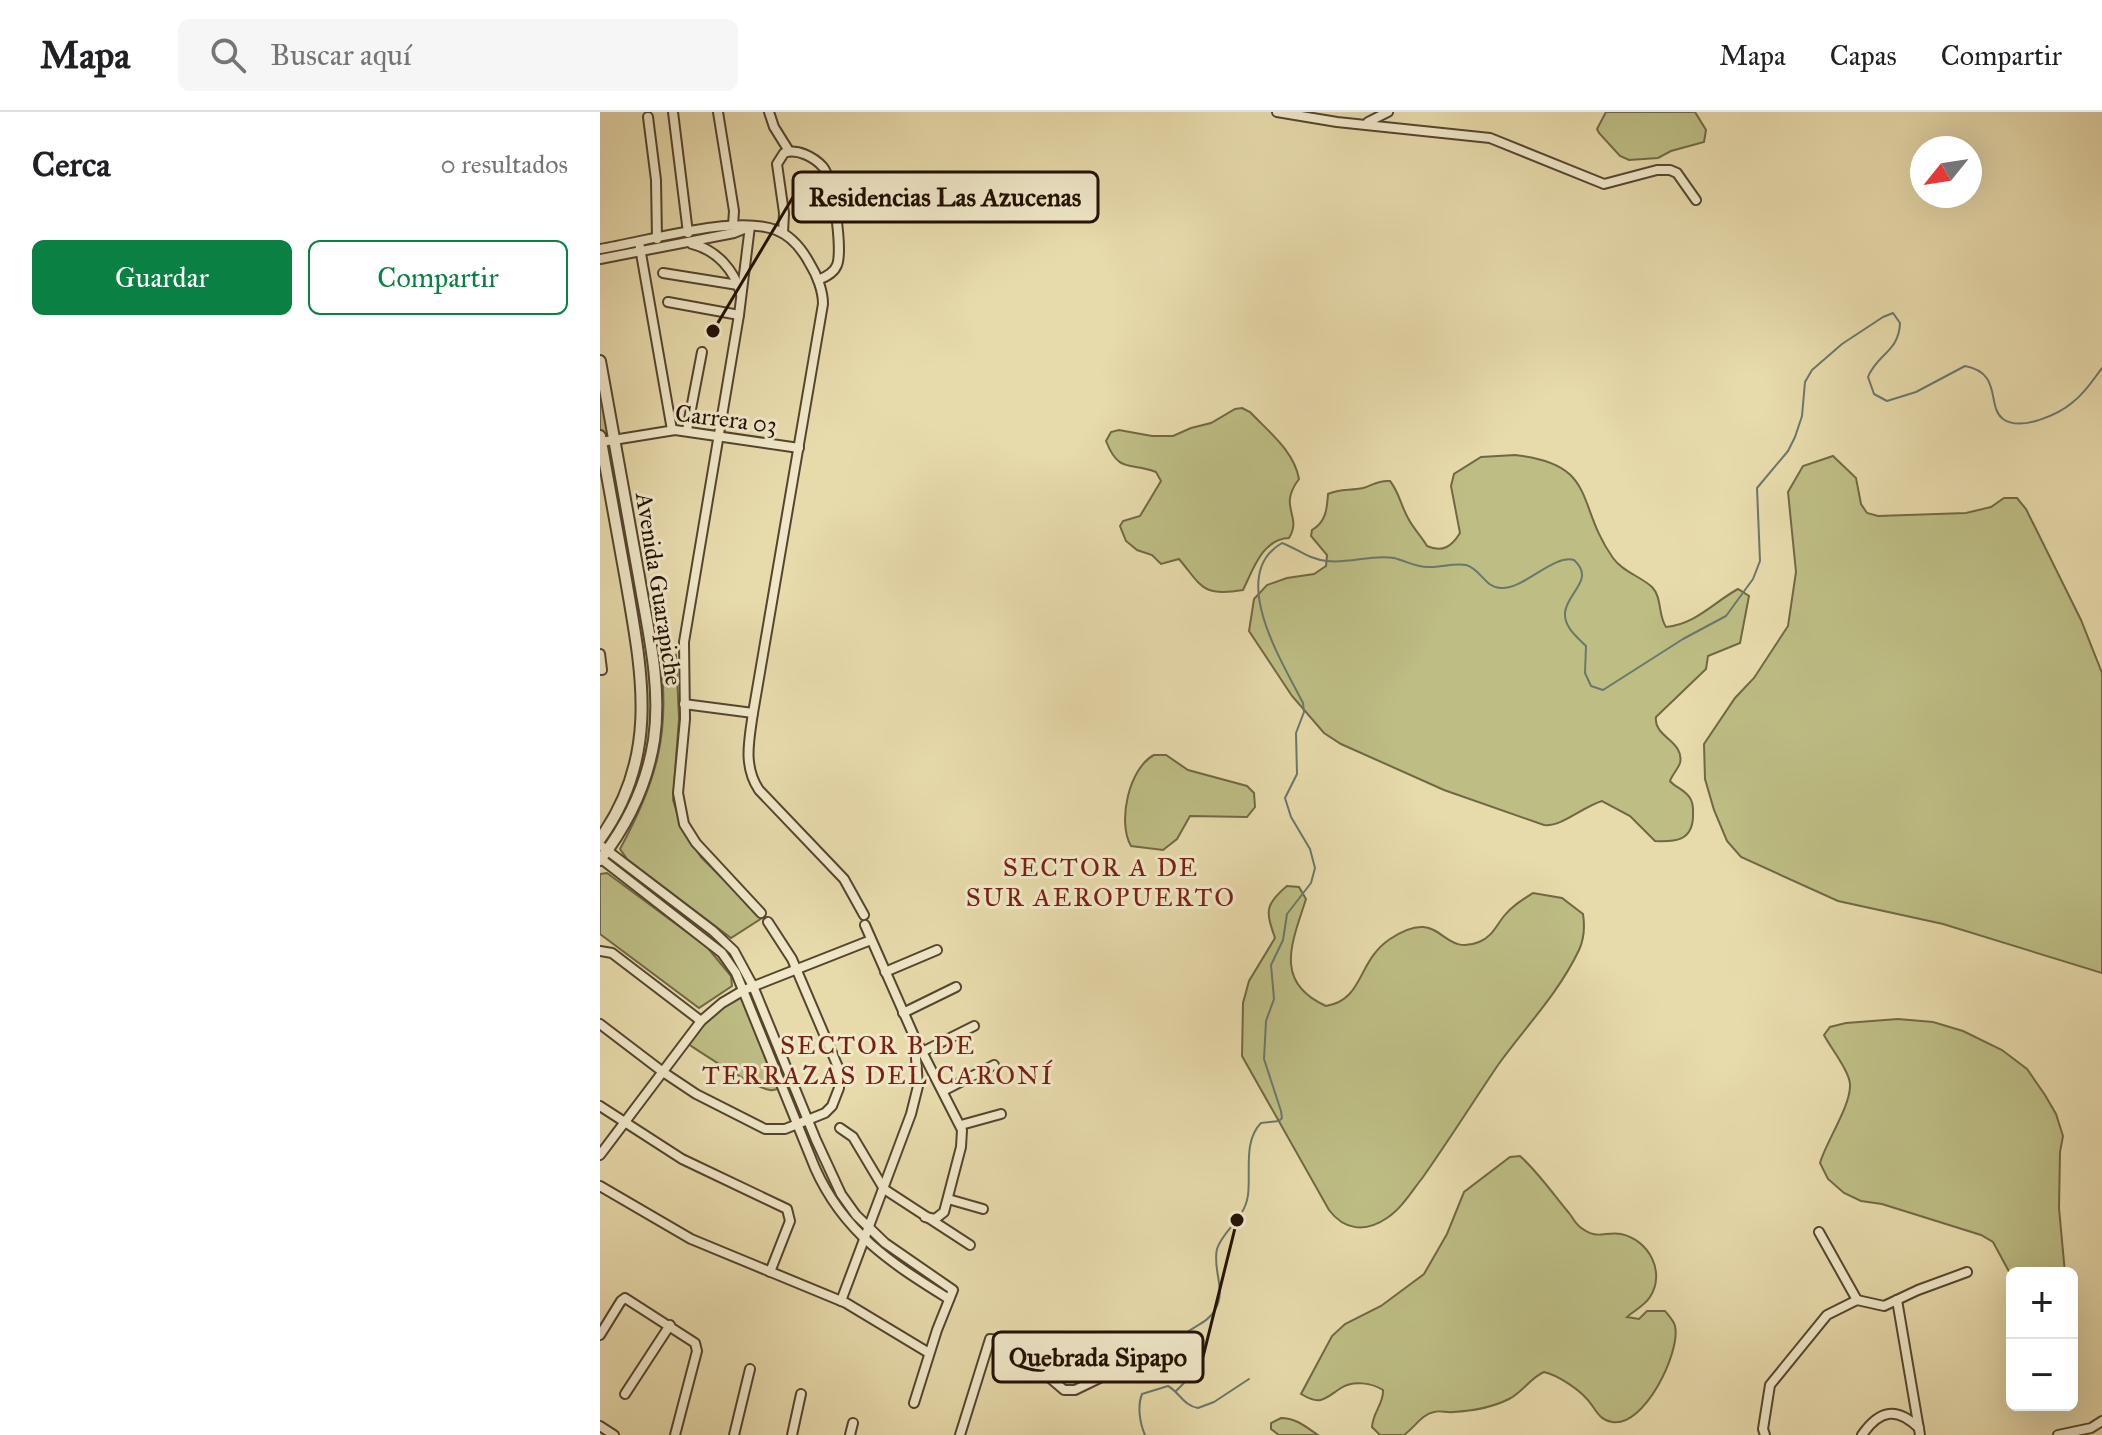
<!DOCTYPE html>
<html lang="es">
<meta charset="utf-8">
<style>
body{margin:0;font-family:"IM FELL Great Primer",serif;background:#f6f6f6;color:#202124}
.controls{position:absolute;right:24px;bottom:24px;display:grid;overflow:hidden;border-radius:12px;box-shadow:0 8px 32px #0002}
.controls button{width:72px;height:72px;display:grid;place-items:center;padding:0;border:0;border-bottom:2px solid #e0e0e0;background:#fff;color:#202124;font:40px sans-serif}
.compass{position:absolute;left:1310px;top:24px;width:72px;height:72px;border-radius:50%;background:#fff;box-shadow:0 8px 32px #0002;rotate:240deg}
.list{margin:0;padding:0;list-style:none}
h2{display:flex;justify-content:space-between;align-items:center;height:104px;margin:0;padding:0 32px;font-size:34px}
h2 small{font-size:26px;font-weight:400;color:#757577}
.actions{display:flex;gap:16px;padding:24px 32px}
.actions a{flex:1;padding:18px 0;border:2px solid #0b8043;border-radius:12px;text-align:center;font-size:28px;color:#0b8043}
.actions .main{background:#0b8043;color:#fff}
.icon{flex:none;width:44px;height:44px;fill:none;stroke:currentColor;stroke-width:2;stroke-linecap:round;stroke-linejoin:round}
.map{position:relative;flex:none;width:1502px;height:1323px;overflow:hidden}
header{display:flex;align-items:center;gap:48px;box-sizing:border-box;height:112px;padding:0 40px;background:#fff;border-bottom:2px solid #e0e0e0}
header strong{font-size:38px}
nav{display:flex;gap:44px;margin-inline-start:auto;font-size:28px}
.search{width:560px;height:72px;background:#f6f6f6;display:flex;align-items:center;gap:20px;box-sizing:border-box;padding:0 28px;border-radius:12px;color:#757577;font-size:30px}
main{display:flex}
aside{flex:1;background:#fff}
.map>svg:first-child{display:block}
.green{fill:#bdbd84;stroke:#706844;stroke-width:2}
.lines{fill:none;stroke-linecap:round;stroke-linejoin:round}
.stream{stroke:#6a776c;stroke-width:2}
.minor-casing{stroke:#55452e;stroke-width:12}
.tertiary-casing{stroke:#55452e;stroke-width:14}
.minor{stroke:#efe7c8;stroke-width:8}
.tertiary{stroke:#efe7c8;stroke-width:10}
.labels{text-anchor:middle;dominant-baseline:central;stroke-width:6;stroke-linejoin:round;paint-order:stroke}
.street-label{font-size:24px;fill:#241304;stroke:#efe7c8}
.neighbourhood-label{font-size:26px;letter-spacing:2px;fill:#7a1f14;stroke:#efe7c8}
.leader{fill:none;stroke:#241304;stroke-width:3}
.callout-dot{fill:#241304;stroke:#efe7c8;stroke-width:3}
.callout{fill:#efe7c8;stroke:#241304;stroke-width:3}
.callout-label{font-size:26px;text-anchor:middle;font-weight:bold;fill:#241304}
</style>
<header>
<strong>Mapa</strong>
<div class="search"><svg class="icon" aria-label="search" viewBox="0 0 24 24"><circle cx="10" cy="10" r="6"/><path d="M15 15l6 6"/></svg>Buscar aquí</div>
<nav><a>Mapa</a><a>Capas</a><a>Compartir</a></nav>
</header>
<main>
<aside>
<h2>Cerca<small>0 resultados</small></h2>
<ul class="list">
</ul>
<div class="actions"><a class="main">Guardar</a><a>Compartir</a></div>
</aside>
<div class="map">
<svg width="1502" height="1323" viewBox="0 0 1502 1323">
<rect width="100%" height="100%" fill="#e7daab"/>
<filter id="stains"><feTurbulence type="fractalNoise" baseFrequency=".0025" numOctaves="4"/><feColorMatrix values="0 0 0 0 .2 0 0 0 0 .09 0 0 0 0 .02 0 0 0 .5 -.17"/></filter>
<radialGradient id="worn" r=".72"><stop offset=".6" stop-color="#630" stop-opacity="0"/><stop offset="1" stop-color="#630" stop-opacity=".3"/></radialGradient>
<g class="green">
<path d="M1006,0h89l11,18 -2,12 -33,9 -13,7 -29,2 -9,-4 -21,-23 -2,-4z"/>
<path d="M0,249l55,313 -7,96 -41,81 -7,-6 25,-49 18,-87 -43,-273z"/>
<path d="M642,296l8,4c19,20 44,39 49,67 -22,29 4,36 -10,59 -27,1 -36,32 -46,52 -42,7 -41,-4 -64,-31l-18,5 -9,-9 -15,-5 -11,-9 -6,-15 3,-5 17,-5 21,-35 -5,-9c-26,-10 -37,2 -50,-31l5,-9 8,-2 33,6h21l18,-8 20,-5 24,-14z"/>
<path d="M915,343c84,9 60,50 98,103 10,14 27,18 39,29 10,10 6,28 14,40 30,-3 48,-25 72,-38l11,7 -9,47 -32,13 -2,13 -50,48c-3,20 29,24 24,46 -2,6 -8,12 -10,18 6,7 14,8 20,17 4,6 3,12 3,19 -1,24 -18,25 -38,24l-25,-25 -28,-15c-20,6 -40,26 -58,24l-100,-35 -103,-46 -17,-11 -32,-37 -43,-65 5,-32 13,-14 20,-7 27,-4 12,-8 1,-11 -16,-19 1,-6c14,-8 15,-21 16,-36 12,-6 22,-3 35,-6 10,-3 15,-8 27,-7 9,11 11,25 18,37 5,10 13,18 19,28 16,7 25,0 33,-13l-9,-47 3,-12 27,-17z"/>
<path d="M1233,344l23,22 5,26 6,9 11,3 88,-3 25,-6 13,-9h13l9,11 55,111 21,53v300l-159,-49 -105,-23 -97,-44 -14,-16 -13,-31 -9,-31 -1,-35 31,-46 19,-20 34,-52 8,-54 -8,-80 15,-26z"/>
<path d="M76,543l3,63 -6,82 9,29 19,28 61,61 -31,20 -104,-79 -7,-10c36,-66 51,-116 40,-192z"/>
<path d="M554,643h12l22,15 59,16 7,7 1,14 -8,10 -57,-1 -13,23 -14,11 -32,-4c-14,-24 -2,-78 23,-91z"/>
<path d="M7,761l100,74 24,29 1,10 -33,22 -99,-74v-60z"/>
<path d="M687,774l12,1 7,12c-14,44 -33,83 20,107 38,-6 31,-45 64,-67 53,-35 49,19 89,3 13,-5 17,-16 25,-26 8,-10 18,-16 29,-23l29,5 21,16c2,13 1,25 -4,36 -21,44 -53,76 -81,115 -25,37 -49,75 -75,112 -11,14 -21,31 -36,41 -22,15 -43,12 -58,-8l-87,-154 1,-53 6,-22 26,-43c-9,-26 -11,-33 12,-52z"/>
<path d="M144,878l39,97c-4,1 -9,4 -13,3 -17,-2 -68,-37 -85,-48l16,-21z"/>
<path d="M1298,907l35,3 30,9 39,19 25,19 18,26 11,19 7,22 -3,16 -1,56 6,65h-53v4l-19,-35 -12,-7 -99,-31 -21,-3 -17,-8 -16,-14 -8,-16c6,-21 30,-56 30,-77 1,-13 -20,-39 -26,-51l6,-8 16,-4z"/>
<path d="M920,1044c18,16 33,38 49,57 4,5 6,10 11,14 18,14 24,4 41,7 28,6 45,38 29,63 -5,8 -16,14 -23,20l12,2 8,-8h18c3,4 9,10 10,15 6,26 -31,102 -63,96 -15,-3 -16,-14 -26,-24 -9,-10 -29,-23 -42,-26 -14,6 -21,20 -35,27 -16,8 -38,12 -56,13 -6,1 -13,-2 -19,0 -12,2 -20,16 -30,23h-24l-8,-8c1,-15 12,-24 11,-37 -11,-7 -30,-10 -42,-2 -17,11 -20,18 -40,6l31,-58 13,-12 36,-18 43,-32 23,-40 17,-42 46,-35z"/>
<path d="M681,1306c15,0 25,9 37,17h-39l-8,-6v-6z"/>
</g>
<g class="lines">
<g class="stream">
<path d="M576,1279l8,-8 -6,-26 3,-20c10,-10 27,-14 34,-27 12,-20 -3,-40 2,-61 6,-19 28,-30 31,-54 3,-23 -5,-54 13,-72l18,-2 3,-3 -1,-7 -17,-52 2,-38 8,-22 -3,-34 12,-25 4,-26 24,-31 4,-15 -5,-19 -19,-32 -6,-19 12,-24 -1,-41 8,-21 -1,-9c-19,-38 -77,-128 -21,-160 16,6 26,16 45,18 22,3 45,-7 67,-3 12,3 23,10 36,9 12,0 24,-4 36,-2 15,4 19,23 35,23 24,1 52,-34 73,-28 22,20 -8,33 -9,53 -1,14 12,24 21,33l-1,27 6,13 12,4 80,-51 43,-23 27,-37 7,-18 -3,-73 31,-37 7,-14 7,-21 3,-34 7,-12 30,-26 41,-27 10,-4 7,10c-1,29 -23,31 -32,54l6,17 13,7 29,-9 49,-26c38,7 21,40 38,53 18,13 56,-5 70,-17 12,-9 20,-22 29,-34"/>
<path d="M545,1323c-5,-11 -8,-29 -3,-41l26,-8c11,6 16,20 30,22l16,-6 35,-23"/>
</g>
<defs>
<g id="minor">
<path d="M73,0l15,121"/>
<path d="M118,0l16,99 -1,14"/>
<path d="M169,0l5,15 15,24"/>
<path d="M677,0l60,10 153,16 114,46 53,-14h13l7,3 19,27"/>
<path d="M48,5l8,63 1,59"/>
<path d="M768,10l20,-10"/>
<path d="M150,114l-11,89 -55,327 1,77 -7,74 6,31 12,19 65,70"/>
<path d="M183,121l1,-20 -7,-49 7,-11c13,-5 30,4 39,14 10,12 20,83 14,98 -3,8 -11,12 -19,15"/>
<path d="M39,130l33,188"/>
<path d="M92,132c25,6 42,26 49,50"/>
<path d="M0,137c45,-7 135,-35 176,-19 16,6 26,19 34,34 7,11 13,27 13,40l-70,409c-4,28 -10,53 6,77l85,89 20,36"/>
<path d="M0,147l134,-26 15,-6"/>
<path d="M63,161l75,12"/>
<path d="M68,190l71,13"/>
<path d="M87,318l15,-78"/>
<path d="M1,330l74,-12 124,18"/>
<path d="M0,542l2,16"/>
<path d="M84,592l69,9"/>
<path d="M0,733l113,86 21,20 19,35 63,154 25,54 15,21 29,28 68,47 -16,40 -23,73"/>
<path d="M0,746l122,95 14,20 79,195c29,65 76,95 134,131"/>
<path d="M265,813l49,111 48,94 -1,17 -17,65 -9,7 -10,-2"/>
<path d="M0,839l12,2 89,68"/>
<path d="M285,860l52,-22"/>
<path d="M303,901l53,-26"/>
<path d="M0,912l63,48 33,22 69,35h20l40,-16 7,-7 7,-18 -1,-21 -46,-108 -24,-37"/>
<path d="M322,940l52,-26"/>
<path d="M343,979l51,-26"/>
<path d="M0,994l82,53 105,50 3,12 -20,51"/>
<path d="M361,1013l40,-11"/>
<path d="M240,1016l13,9 31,52 86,56"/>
<path d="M0,1043l101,-134 21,-18 22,-13 127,-50"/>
<path d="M0,1074l91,53 155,64 83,50"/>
<path d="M348,1087l35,10"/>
<path d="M1219,1120l38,68"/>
<path d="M1297,1188l23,135"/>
<path d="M241,1189l70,-187 7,-28 -3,-42"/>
<path d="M0,1223l21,-34 4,-3 70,45 2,8 -22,84"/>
<path d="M25,1282l45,-69"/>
<path d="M0,1314l14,9"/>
<path d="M134,1323l16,-66"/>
<path d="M192,1323l9,-41"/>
<path d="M250,1323l3,-12"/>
<path d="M360,1323l30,-96 11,1 8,3 55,47h11l39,-19"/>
<path d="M1165,1323l-2,-6 7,-44 57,-70 30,-15 27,6 34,-16 49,-18"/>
<path d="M1262,1323c18,-26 35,-28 57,-7"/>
<path d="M1458,1323l33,-7 11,-7"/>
</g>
<g id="tertiary">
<path d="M0,249c13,72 26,144 39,216 9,53 23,109 15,163 -7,45 -26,84 -54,120"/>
<path d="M0,324c9,48 17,96 26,144 16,93 34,176 -26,259"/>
</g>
</defs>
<use href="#minor" class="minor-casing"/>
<use href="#tertiary" class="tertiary-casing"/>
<use href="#minor" class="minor"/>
<use href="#tertiary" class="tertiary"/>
</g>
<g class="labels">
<g class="street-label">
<text transform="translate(126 307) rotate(7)">Carrera 03</text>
<text transform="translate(59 477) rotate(81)">Avenida Guarapiche</text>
</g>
<g class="neighbourhood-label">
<text x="501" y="755">SECTOR A DE<tspan x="501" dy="30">SUR AEROPUERTO</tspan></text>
<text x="278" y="933">SECTOR B DE<tspan x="278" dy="30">TERRAZAS DEL CARONÍ</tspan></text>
</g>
</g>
<path class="leader" d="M113 219L193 85M637 1108L603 1245"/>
<g class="callout-dot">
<circle cx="113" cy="219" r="8"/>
<circle cx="637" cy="1108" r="8"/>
</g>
<g class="callout">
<rect x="193" y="60" width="305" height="50" rx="8"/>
<rect x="393" y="1220" width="210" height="50" rx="8"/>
</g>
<g class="callout-label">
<text x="345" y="94">Residencias Las Azucenas</text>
<text x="498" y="1254">Quebrada Sipapo</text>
</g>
<rect width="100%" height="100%" filter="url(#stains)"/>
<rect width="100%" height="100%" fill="url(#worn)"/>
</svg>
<div class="controls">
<button>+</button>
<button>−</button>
</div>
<svg class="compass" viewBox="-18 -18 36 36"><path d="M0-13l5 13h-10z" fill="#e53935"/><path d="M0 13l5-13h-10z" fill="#757577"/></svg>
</div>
</main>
